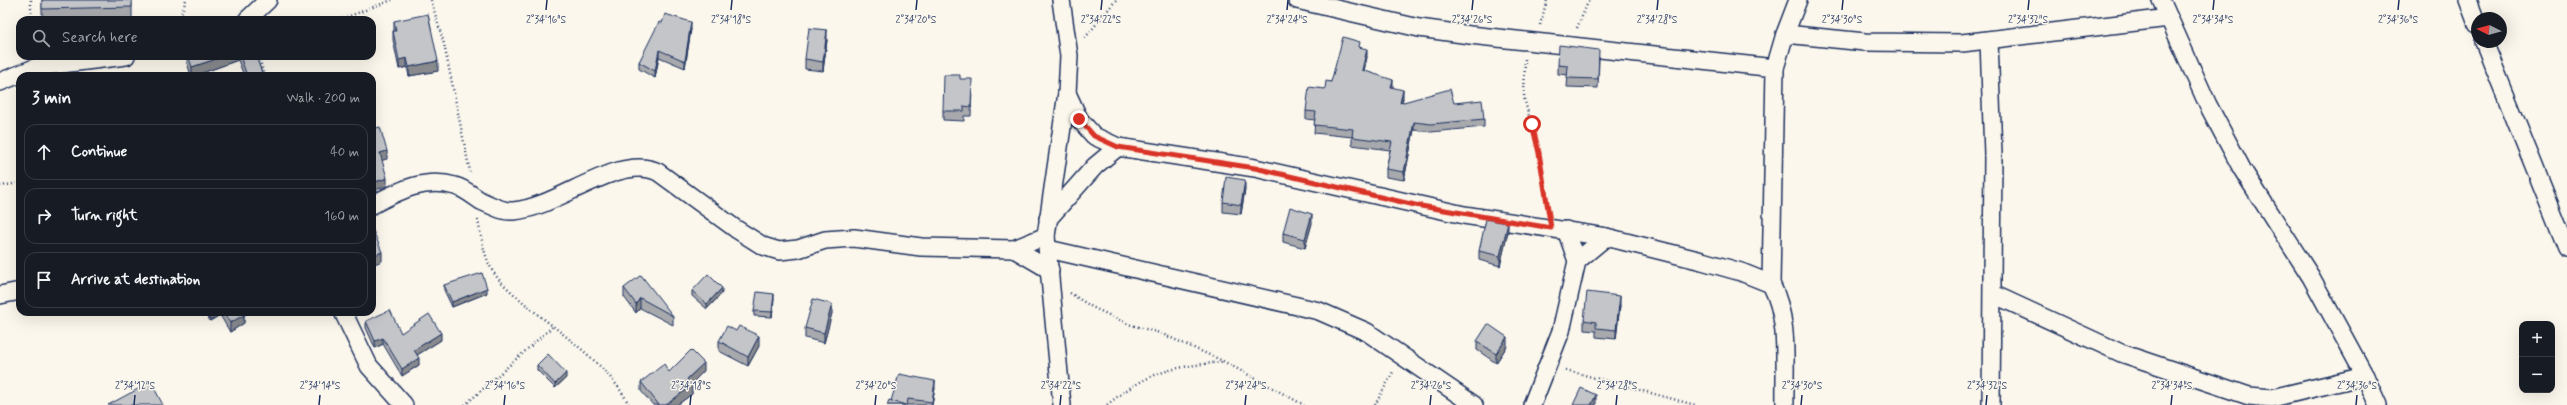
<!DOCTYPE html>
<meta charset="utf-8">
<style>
body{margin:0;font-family:Mynerve,sans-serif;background:#242831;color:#f1f3f6}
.controls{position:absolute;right:12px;bottom:12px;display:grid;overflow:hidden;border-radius:8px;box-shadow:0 4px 16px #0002}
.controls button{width:36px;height:36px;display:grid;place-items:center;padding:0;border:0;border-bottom:1px solid #363941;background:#171b24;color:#f1f3f6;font:20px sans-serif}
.compass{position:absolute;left:2471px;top:12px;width:36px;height:36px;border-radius:50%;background:#171b24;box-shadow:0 4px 16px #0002;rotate:276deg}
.stop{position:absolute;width:12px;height:12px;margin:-9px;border:3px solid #d93025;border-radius:50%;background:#fff}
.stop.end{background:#d93025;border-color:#fff;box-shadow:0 1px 4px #0008}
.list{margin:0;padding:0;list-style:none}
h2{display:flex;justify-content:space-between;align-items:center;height:52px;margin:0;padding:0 16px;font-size:17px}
h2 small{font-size:13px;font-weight:400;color:#9ea1a6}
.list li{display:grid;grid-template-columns:26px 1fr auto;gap:12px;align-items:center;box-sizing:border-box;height:56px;margin:0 8px 8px;padding:0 8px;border:1px solid #363941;border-radius:12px}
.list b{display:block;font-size:15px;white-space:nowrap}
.list em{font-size:13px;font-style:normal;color:#9ea1a6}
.icon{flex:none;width:22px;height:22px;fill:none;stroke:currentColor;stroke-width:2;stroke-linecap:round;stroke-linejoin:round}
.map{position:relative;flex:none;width:2567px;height:405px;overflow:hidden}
.search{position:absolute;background:#171b24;box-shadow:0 4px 16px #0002;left:16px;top:16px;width:360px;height:44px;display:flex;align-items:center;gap:10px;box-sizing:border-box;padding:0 14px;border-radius:12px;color:#9ea1a6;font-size:15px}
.panel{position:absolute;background:#171b24;box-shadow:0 4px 16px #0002;left:16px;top:72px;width:360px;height:244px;border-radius:12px}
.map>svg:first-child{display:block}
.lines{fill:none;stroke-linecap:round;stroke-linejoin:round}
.minor-casing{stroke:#1b2f5e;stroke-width:20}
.path{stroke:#1b2f5e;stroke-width:2.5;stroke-dasharray:1 3;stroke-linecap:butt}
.minor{stroke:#fbf7ec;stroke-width:17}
.wall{fill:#a8a9ad;stroke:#1b2f5e}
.shaded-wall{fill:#888a8d;stroke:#1b2f5e}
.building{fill:#c3c5c9;stroke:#1b2f5e}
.route{stroke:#d93025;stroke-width:5}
.ticks{fill:none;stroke:#1b2f5e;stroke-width:1.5}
.ticks-label{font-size:10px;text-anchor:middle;fill:#1b2f5e;stroke:#fbf7ec;stroke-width:3;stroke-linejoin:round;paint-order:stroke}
</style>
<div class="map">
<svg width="2567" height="405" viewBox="0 0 2567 405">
<rect width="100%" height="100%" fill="#fbf7ec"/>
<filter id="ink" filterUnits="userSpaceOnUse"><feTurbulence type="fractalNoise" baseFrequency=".025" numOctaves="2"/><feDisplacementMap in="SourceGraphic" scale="8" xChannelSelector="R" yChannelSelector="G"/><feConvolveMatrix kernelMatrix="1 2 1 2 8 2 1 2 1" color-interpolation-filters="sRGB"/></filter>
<g filter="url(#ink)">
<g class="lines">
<defs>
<g id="minor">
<path d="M1061,0l8,56 -2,37 -21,143 16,169"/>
<path d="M1297,0l122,28 51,7 305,33"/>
<path d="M2161,0l47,105 34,64 69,108 54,99 13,29"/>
<path d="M2468,0l9,24"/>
<path d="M247,20l21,-20"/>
<path d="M1785,34l80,8 97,1 207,-25"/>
<path d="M1989,40l4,115 -2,250"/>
<path d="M2484,42l83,206"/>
<path d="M0,82l37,-15 89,-11"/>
<path d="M1067,93l12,26 15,17 24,11 137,21 209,47 142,22 96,24 39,11 30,12c19,36 13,81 14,121"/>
<path d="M372,205c27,-14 52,-28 83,-19 9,2 18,10 26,15 10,4 21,11 32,10 45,-3 104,-58 145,-39l78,57 27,17 16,5 19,-2 27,-9 29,-2 67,9 93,2 32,-13"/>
<path d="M1048,219l47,-53 23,-19"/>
<path d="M1014,249l36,21"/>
<path d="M1048,249l271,62 48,21 107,73"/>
<path d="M1577,261l29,-24"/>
<path d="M1771,284l4,-216 10,-34 13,-34"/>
<path d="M1993,294l128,59 128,43 23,2 93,-22"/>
<path d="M0,295l20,-4"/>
<path d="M343,312l26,54 35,39"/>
<path d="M1532,405l29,-74 16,-70 -11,-31"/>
</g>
</defs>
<use href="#minor" class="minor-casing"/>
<g class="path">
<path d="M31,0v20"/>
<path d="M431,0l13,44 26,128"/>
<path d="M179,20l7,-20"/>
<path d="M339,20l53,-20"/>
<path d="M1540,25l7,-25"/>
<path d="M1577,28l12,-28"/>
<path d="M1085,38l31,-38"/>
<path d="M259,56l5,20"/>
<path d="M1525,59l-1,39 15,55 9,57"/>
<path d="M0,186l20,-3"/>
<path d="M478,220c3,16 6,36 14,50 8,13 21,23 32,33 33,28 86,62 105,102"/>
<path d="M1070,293l22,14 36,17 32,9 63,28 81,44"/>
<path d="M1566,370l129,35"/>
<path d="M465,405l87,-78"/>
<path d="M1107,405c40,-33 64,-38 115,-43"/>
<path d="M1375,405l18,-33"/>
</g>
<use href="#minor" class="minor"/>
</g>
<g class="wall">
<rect x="42" y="0" width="90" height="20"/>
<path d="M394,21l44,50 -29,5 -2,-9 -8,2 -6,-29v-9h1z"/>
<path d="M662,23l29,6 -6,39 -26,-11 -4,21 -16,-9v-7z"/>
<path d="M827,40l-4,31 -18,-2v-10z"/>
<path d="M1360,47l7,10 -3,14 29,17 10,10 -1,4 52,1 30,16v8l-53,5 -17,-2 -10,50 -18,-3v-8l4,-19 -38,-5v-8l-38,-4 1,-13 -9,-1v-8z"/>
<path d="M187,56h69l7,20h-19l-6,-16 -44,16h-3l-4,-14z"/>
<path d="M1599,59l-1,29 -31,-1 1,-12 -10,-1v-9z"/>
<path d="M960,79l12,10 -1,27h-7v5l-21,-1v-9z"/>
<path d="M1245,189l-4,25 -18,-2v-10z"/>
<path d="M1312,223l-7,25 -22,-6v-9z"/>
<path d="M1508,232l-8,34 -21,-6v-9z"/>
<path d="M444,285l43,8 -35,14 -8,-17z"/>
<path d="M624,288l49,28v9l-33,-17 -4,5 -12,-16z"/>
<path d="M692,291l30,2 -15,16 -15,-13z"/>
<path d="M774,299l-2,18 -18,-1v-5z"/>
<path d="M1620,305l-4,34 -20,-2v-6l-12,-1v-10z"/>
<path d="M205,312h45l-6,3v8l-14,9 -10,-17 -10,6z"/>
<path d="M832,313l-8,30 -19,-5v-10z"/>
<path d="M366,321l35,12 40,7 -24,15 2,10 -17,11 -19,-32 -8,4 -9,-20z"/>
<path d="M719,341l40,5 -11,20 -29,-15z"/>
<path d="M1477,341l30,5 -11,17 -19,-13z"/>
<path d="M537,365l29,13 -11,10 -18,-18z"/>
<path d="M704,371l-13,13 1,10 -15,11h-24l-12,-14v-9l28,-10z"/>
<path d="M935,388l-3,17h-45l4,-4z"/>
</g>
<g class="shaded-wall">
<path d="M691,22v7l-6,39v-7z"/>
<path d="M827,30v10l-4,31v-9z"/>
<path d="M1367,49v8l-5,21v-8z"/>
<path d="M659,50v7l-4,21v-7z"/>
<path d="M225,56h13v4l-44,16h-2v-9z"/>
<path d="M407,58v9l-8,2v-9z"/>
<path d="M438,61v10l-29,5v-9z"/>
<path d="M1393,80v8l-2,-1z"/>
<path d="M1403,90v8l-3,13v-8z"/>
<path d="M1414,122v8l-10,50v-8z"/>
<path d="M387,151v8l-7,2v-8z"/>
<path d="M387,178v8l-15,5v-8z"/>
<path d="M1245,180v9l-4,25v-9z"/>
<path d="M1312,214v9l-7,25v-9z"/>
<path d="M1508,223v9l-8,34v-10z"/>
<path d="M382,252v9l-10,4v-9z"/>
<path d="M487,288v5l-35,14v-5z"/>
<path d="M722,288v5l-15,16v-5z"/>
<path d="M774,294v5l-2,18v-5z"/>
<path d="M1620,296v9l-4,34v-9z"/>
<path d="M640,298v10l-4,5v-9z"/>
<path d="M832,304v9l-8,30v-10z"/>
<path d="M211,312h9v3l-10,6v-8z"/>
<path d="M241,312h9l-6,3v8l-14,9v-9z"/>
<path d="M441,333v7l-27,17v-7z"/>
<path d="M759,336v10l-11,20v-9z"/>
<path d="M1507,337v9l-11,17v-9z"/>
<path d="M383,338v6l-8,4v-7z"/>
<path d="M419,358v7l-17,11v-7z"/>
<path d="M704,363v8l-17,17v-9z"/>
<path d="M566,373v5l-11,10v-4z"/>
<path d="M935,381v7l-3,17z"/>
<path d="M692,385v9l-15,11h-11z"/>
<path d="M1596,395v10h-5z"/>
</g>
<g class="building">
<path d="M42,0h90v7l-90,2z"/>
<path d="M428,14l10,47 -29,6 -2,-9 -8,2 -6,-29h3l-2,-10z"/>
<path d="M665,14l26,8 -6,39 -26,-11 -4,21 -16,-9 20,-40 3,1z"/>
<path d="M809,28l18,2 -4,32 -18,-3z"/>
<path d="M1343,37l17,5 -1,5 8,2 -5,21 31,10 -2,7 12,3 -3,13 50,-14 4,14 28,-3 2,19 -53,5 -17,-2 -10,50 -18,-3 6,-27 -40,-5 1,-8 -39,-4 2,-13 -10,-1 3,-24 16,2 1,-8 5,1z"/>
<path d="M1559,45l40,5 -1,29 -31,-1 1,-12 -10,-1z"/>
<path d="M188,56h37l-33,11z"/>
<path d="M240,56h16l7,20h-16z"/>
<path d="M944,75h16v4h12l-1,28 -7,-1v5h-21z"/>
<path d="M380,127l7,24 -7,2 7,25 -15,5v-54z"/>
<path d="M1226,177l19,3 -4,25 -18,-3z"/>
<path d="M1290,207l22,7 -7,25 -22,-6z"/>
<path d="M1486,219l22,4 -8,33 -21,-5z"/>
<path d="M372,228l10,24 -10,4z"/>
<path d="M482,273l5,15 -35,14 -8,-17z"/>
<path d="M708,274l14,14 -15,16 -15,-13z"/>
<path d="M641,275l32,41 -33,-18 -4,6 -12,-16z"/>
<path d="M757,292l17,2 -2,18 -18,-1z"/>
<path d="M1587,292l33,4 -4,34 -20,-2v-6l-12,-2z"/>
<path d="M813,299l19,5 -8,29 -19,-5z"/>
<path d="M390,310l11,23 28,-19 12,19 -27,17 5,8 -17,11 -19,-31 -8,3 -9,-20z"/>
<path d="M223,312h20l1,3 -14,8z"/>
<path d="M1488,324l19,13 -11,17 -19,-13z"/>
<path d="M727,326l9,5 3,-5 20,10 -11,21 -29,-16z"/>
<path d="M691,350l13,13 -17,16 5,6 -26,20h-7l-18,-23 23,-18 5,8z"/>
<path d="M548,354l18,19 -11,11 -18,-19z"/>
<path d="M899,374l36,7 -3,21 -24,-3 -1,6h-2l-14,-4z"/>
<path d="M151,382l12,23h-55l2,-1z"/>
<path d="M1581,388l15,7 -5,10h-18z"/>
<path d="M889,400l16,5h-18z"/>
</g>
</g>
<g class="lines" filter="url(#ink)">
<path class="route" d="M1079,119l15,17 24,11 137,21 160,37 136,23 -12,-75 -7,-29"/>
</g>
<path class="ticks" d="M546,10l1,-10M731,10l1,-10M916,10l1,-10M1101,10l1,-10M1287,10l1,-10M1472,10l1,-10M1657,10l1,-10M1842,10l1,-10M2028,10l1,-10M2213,10l1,-10M2398,10l1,-10M134,405l1,-10M319,405l1,-10M504,405l1,-10M690,405l1,-10M875,405l1,-10M1060,405l1,-10M1245,405l1,-10M1430,405l1,-10M1616,405l1,-10M1801,405l1,-10M1986,405l1,-10M2171,405l1,-10M2356,405l1,-10"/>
<g class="ticks-label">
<text x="546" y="23">2°34'16"S</text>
<text x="731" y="23">2°34'18"S</text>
<text x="916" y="23">2°34'20"S</text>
<text x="1101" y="23">2°34'22"S</text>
<text x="1287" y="23">2°34'24"S</text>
<text x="1472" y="23">2°34'26"S</text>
<text x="1657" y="23">2°34'28"S</text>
<text x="1842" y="23">2°34'30"S</text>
<text x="2028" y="23">2°34'32"S</text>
<text x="2213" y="23">2°34'34"S</text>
<text x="2398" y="23">2°34'36"S</text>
<text x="135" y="389">2°34'12"S</text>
<text x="320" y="389">2°34'14"S</text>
<text x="505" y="389">2°34'16"S</text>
<text x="691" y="389">2°34'18"S</text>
<text x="876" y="389">2°34'20"S</text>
<text x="1061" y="389">2°34'22"S</text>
<text x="1246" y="389">2°34'24"S</text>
<text x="1431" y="389">2°34'26"S</text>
<text x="1617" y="389">2°34'28"S</text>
<text x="1802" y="389">2°34'30"S</text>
<text x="1987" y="389">2°34'32"S</text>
<text x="2172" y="389">2°34'34"S</text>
<text x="2357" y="389">2°34'36"S</text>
</g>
</svg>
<div class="controls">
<button>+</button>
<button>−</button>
</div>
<svg class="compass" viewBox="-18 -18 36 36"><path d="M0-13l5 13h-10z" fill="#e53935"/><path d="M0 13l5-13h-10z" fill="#9ea1a6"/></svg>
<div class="stop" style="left:1532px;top:124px"></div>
<div class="stop end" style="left:1079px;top:119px"></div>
<div class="search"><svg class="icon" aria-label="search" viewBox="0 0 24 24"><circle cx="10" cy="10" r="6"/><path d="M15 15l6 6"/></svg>Search here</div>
<section class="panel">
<h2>3 min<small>Walk · 200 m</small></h2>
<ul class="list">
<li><svg class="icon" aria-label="ahead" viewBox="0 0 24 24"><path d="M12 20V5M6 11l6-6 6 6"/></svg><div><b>Continue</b></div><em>40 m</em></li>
<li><svg class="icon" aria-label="right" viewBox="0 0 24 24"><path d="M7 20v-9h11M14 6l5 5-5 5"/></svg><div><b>Turn right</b></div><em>160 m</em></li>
<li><svg class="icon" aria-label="arrive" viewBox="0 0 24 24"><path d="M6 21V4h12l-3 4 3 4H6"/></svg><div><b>Arrive at destination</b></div></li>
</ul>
</section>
</div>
